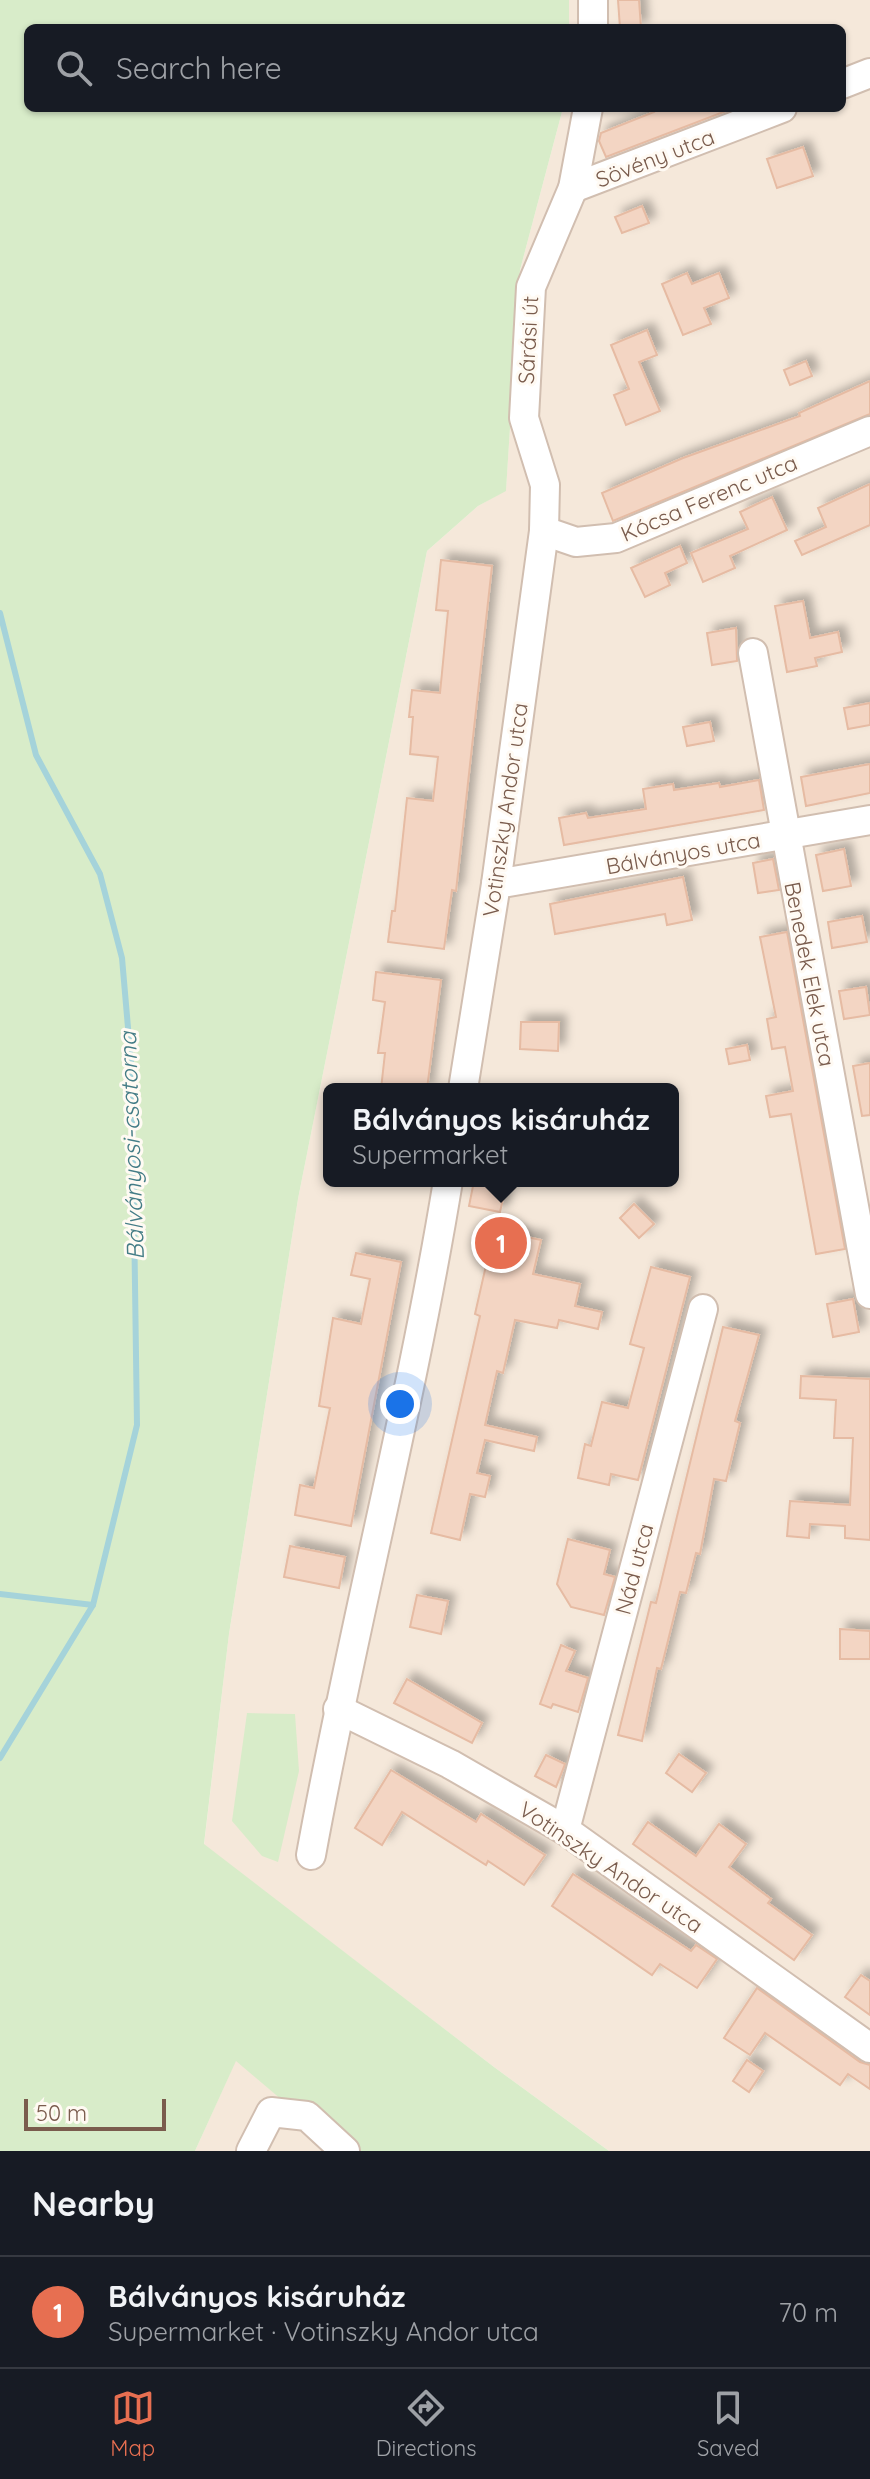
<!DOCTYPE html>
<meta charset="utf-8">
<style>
body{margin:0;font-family:Quicksand,sans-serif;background:#20242c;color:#f1f3f6}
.scale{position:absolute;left:24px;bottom:20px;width:142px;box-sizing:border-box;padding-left:8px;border:4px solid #7a5c4d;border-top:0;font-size:22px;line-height:28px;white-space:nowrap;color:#7a5c4d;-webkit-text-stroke:6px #fffaf3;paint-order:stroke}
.you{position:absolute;left:400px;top:1404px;width:28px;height:28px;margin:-20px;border:6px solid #fff;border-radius:50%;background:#1a73e8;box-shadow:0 0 0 12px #1a73e833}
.badge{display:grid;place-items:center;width:52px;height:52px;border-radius:50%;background:#e76f51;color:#fff;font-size:26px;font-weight:700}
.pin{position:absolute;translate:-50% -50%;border:4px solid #fff;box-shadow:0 2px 8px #0006}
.popup{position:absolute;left:323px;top:1083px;width:356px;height:104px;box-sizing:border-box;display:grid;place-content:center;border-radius:12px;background:#171b24;filter:drop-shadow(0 2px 6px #0005);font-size:26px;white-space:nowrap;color:#9ea1a6}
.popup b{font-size:30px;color:#f1f3f6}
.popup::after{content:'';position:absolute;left:50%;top:100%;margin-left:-16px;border:16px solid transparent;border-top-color:#171b24}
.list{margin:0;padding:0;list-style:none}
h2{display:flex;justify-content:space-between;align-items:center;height:104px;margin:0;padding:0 32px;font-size:34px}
h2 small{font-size:26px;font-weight:400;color:#9ea1a6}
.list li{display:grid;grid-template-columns:52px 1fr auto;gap:24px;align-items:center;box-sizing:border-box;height:112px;padding:0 32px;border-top:2px solid #363941}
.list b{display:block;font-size:30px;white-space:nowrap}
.list p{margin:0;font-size:26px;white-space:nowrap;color:#9ea1a6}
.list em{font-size:26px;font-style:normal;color:#9ea1a6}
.icon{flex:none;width:44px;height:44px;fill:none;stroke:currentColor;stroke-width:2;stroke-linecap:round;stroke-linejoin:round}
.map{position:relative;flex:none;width:870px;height:2151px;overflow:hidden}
.search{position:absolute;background:#171b24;box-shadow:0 2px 6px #0004;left:24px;right:24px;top:24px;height:88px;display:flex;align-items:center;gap:20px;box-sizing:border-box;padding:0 28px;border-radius:12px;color:#9ea1a6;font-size:30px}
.sheet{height:216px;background:#171b24}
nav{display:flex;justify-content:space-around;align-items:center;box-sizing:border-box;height:112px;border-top:2px solid #363941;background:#171b24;font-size:22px;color:#9ea1a6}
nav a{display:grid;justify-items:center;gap:4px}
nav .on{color:#e76f51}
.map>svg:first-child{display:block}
.residential{fill:#f5e8da;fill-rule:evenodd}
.green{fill:#d8ecc9}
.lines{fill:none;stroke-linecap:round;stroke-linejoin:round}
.stream{stroke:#a5d3da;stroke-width:6}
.building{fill:#f3d5c3;stroke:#e6bba3;stroke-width:2;filter:url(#shadow)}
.minor-casing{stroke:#d1beb0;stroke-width:32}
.minor{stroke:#fff;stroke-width:28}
.labels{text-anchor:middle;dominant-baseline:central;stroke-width:6;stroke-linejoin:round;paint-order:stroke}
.street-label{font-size:22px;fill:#7a5c4d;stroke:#fffaf3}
.water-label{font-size:24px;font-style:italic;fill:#437c86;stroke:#fffaf3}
</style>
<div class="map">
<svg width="870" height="2151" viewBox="0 0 870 2151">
<defs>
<filter id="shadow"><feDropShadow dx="7" dy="-7" stdDeviation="4" flood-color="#0004"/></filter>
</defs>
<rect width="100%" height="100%" fill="#fdf6ec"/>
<g class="residential">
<path d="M569,0h301v2151h-261l-115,-84 -290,-222 25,-211 69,-435 129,-648 51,-45 28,-16 14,-220 43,-162h279v-80h-273zM329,1089h344v92h-344z"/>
<path d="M236,2060l106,91h-147z"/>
</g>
<g class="green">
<path d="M0,0h569v28h-541v80h535l-43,162 -14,221 -28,15 -51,45 -129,648 -69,435 -25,210 290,223 115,84h-267l-106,-90 -41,90h-195z"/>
<path d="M247,1713l48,1 4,57 -21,91 -16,-6 -30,-35z"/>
</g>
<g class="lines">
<g class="stream">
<path d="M0,613l36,142 64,119 22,84 10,116 5,351 -44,180 -93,153"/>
<path d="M0,1594l93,11"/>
</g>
</g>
<g class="building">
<path d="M618,0h21l2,28h-21z"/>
<path d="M652,108h82l-128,49 -7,-16 2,-8 53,-21z"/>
<path d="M803,147l10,29 -36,12 -10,-29z"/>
<path d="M642,206l7,17 -27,10 -7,-16z"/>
<path d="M687,273l5,11 27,-11 10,25 -25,10 7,16 -28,11 -21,-51z"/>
<path d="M647,330l10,25 -18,7 21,49 -34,14 -12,-30 15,-6 -18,-44z"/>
<path d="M806,361l6,15 -22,9 -6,-15z"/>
<path d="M870,381v33l-257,107 -11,-28 81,-35 117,-42 -1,-3z"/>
<path d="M870,484v41l-68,30 -7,-14 31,-14 -8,-19z"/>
<path d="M772,497l15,33 -57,26 5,12 -32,14 -12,-29 57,-24 -8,-17z"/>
<path d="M680,546l7,17 -22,10 5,12 -25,12 -14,-29z"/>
<path d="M441,560l51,6 -36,325 -4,-1 -8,59 -56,-7 4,-31h3l12,-113 26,3 5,-44 -28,-3 3,-37h-4l3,-27 28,3 8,-82 -12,-1z"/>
<path d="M803,601l7,37 28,-6 4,20 -27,6 2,8 -30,6 -12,-66z"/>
<path d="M736,628l1,33 -25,4 -5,-32z"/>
<path d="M870,703v22l-22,4 -4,-21z"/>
<path d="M710,722l4,19 -27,5 -4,-19z"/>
<path d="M870,764v29l-64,13 -5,-29z"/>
<path d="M759,780l5,30 -200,35 -5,-27 27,-5 2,5 58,-9 -3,-20 30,-5 1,6 45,-7 1,4z"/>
<path d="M844,849l7,37 -28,5 -7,-36z"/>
<path d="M773,859l6,31 -21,3 -5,-30z"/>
<path d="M683,877l9,43 -25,5 -2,-11 -110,20 -5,-30z"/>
<path d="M862,916l5,26 -35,6 -4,-26z"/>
<path d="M787,932l58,317 -29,5 -25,-140 -21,3 -4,-21 27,-5 -8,-44 -13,2 -5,-30 9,-2 -16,-80z"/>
<path d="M376,972l65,8 -14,109h-46l4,-36h-7l7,-51 -12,-2z"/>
<path d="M866,987l4,28 -26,4 -5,-28z"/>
<path d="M521,1022h38l-1,29 -38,-2z"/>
<path d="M747,1045l3,15 -21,4 -3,-15z"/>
<path d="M870,1063v52l-8,1 -9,-50z"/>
<path d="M474,1181h33l-7,31 -31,-6z"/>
<path d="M634,1204l20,20 -15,14 -19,-20z"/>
<path d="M494,1230l47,10 -8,34 47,10 -5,22 27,6 -4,17 -39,-9 -2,8 -42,-8 -12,53 -6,-2 -12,54 52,12 -3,14 -49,-11 -8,33 13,3 -5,21 -15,-3 -10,46 -29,-7 49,-217 -5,-2z"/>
<path d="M356,1253l45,9 -50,264 -56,-11 5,-30 14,3 16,-80 -11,-2 14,-88 28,6 9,-45 -19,-4z"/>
<path d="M651,1267l39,10 -52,203 -27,-6 -2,11 -31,-7 7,-34 6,2 11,-44 26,6 16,-60 -14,-4z"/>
<path d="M853,1299l6,33 -26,5 -6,-33z"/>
<path d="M723,1327l36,8 -24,86 5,2 -14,58 -12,-2 -14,75 -4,-1 -10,40 -6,-1 -19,77 -4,-1 -15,73 -24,-6 33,-133 5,1z"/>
<path d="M801,1376l69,3v161l-25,-2v-12l-35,-2 -1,14 -22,-2 3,-35 60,4 3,-67h-19l2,-38 -36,-2z"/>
<path d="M568,1539l42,11 -6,24 11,3 -11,38 -33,-8 -14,-23z"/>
<path d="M290,1546l55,11 -6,31 -55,-11z"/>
<path d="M417,1595l31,6 -7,33 -31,-7z"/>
<path d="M840,1629l30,2v28h-30z"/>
<path d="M561,1645l14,6 -9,20 22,7 -10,34 -25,-8 -2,4 -11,-4z"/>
<path d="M407,1679l75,44 -10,20 -78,-40z"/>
<path d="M679,1754l27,19 -14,19 -26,-19z"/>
<path d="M546,1755l19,9 -9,23 -21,-11z"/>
<path d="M391,1770l85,52 5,-8 64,41 -21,30 -36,-24 -2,4 -84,-53 -20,33 -27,-17z"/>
<path d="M648,1822l48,34 23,-32 27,20 -17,23 42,32 -3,4 44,32 -18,25 -161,-116z"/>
<path d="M573,1874l118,77 5,-6 21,14 -20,29 -37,-24 -8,11 -100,-69z"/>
<path d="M861,1975l9,6v34l-25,-18z"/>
<path d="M757,1988l103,74 10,3v24l-22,-15 -8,11 -75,-52 -15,22 -26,-17z"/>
<path d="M747,2060l16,11 -14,21 -16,-11z"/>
</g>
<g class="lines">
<defs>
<g id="minor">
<path d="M593,0v28"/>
<path d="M842,84l28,-11"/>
<path d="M573,188l209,-80"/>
<path d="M544,531l32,11 40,-4 254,-107"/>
<path d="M753,653l117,641"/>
<path d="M496,884l374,-64"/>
<path d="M463,1089l33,-205 48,-353 1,-46 -21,-67 7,-131 42,-99 15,-80"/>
<path d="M338,1709l112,55 115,66 305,218"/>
<path d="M565,1830l138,-521"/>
<path d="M311,1855c41,-226 100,-448 137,-674"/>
<path d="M251,2151l20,-39 36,4 38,35"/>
</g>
</defs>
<use href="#minor" class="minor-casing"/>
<use href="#minor" class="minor"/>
</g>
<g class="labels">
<g class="street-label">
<text transform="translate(655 158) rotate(-21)">Sövény utca</text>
<text transform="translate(528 340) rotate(-87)">Sárási út</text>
<text transform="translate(709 498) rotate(-23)">Kócsa Ferenc utca</text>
<text transform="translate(505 810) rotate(-82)">Votinszky Andor utca</text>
<text transform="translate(683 853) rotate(-10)">Bálványos utca</text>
<text transform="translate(810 974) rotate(79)">Benedek Elek utca</text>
<text transform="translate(634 1569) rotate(-75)">Nád utca</text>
<text transform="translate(611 1867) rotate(34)">Votinszky Andor utca</text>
</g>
<g class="water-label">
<text transform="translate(131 1146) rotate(-92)">Bálványosi-csatorna</text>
</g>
</g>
</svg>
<div class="scale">50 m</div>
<div class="you"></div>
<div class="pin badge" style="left:501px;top:1243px">1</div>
<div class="popup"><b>Bálványos kisáruház</b>Supermarket</div>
<div class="search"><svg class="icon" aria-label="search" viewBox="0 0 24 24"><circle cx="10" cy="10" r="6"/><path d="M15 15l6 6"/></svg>Search here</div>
</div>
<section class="sheet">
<h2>Nearby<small></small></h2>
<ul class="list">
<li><span class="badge">1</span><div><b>Bálványos kisáruház</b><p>Supermarket · Votinszky Andor utca</p></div><em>70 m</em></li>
</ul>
</section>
<nav>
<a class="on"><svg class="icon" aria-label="map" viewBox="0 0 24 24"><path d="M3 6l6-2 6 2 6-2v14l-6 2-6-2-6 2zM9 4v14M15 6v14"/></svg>Map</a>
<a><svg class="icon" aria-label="directions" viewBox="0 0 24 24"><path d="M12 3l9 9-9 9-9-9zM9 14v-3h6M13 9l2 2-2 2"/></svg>Directions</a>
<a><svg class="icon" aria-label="saved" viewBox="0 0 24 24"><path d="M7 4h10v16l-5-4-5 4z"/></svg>Saved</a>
</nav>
